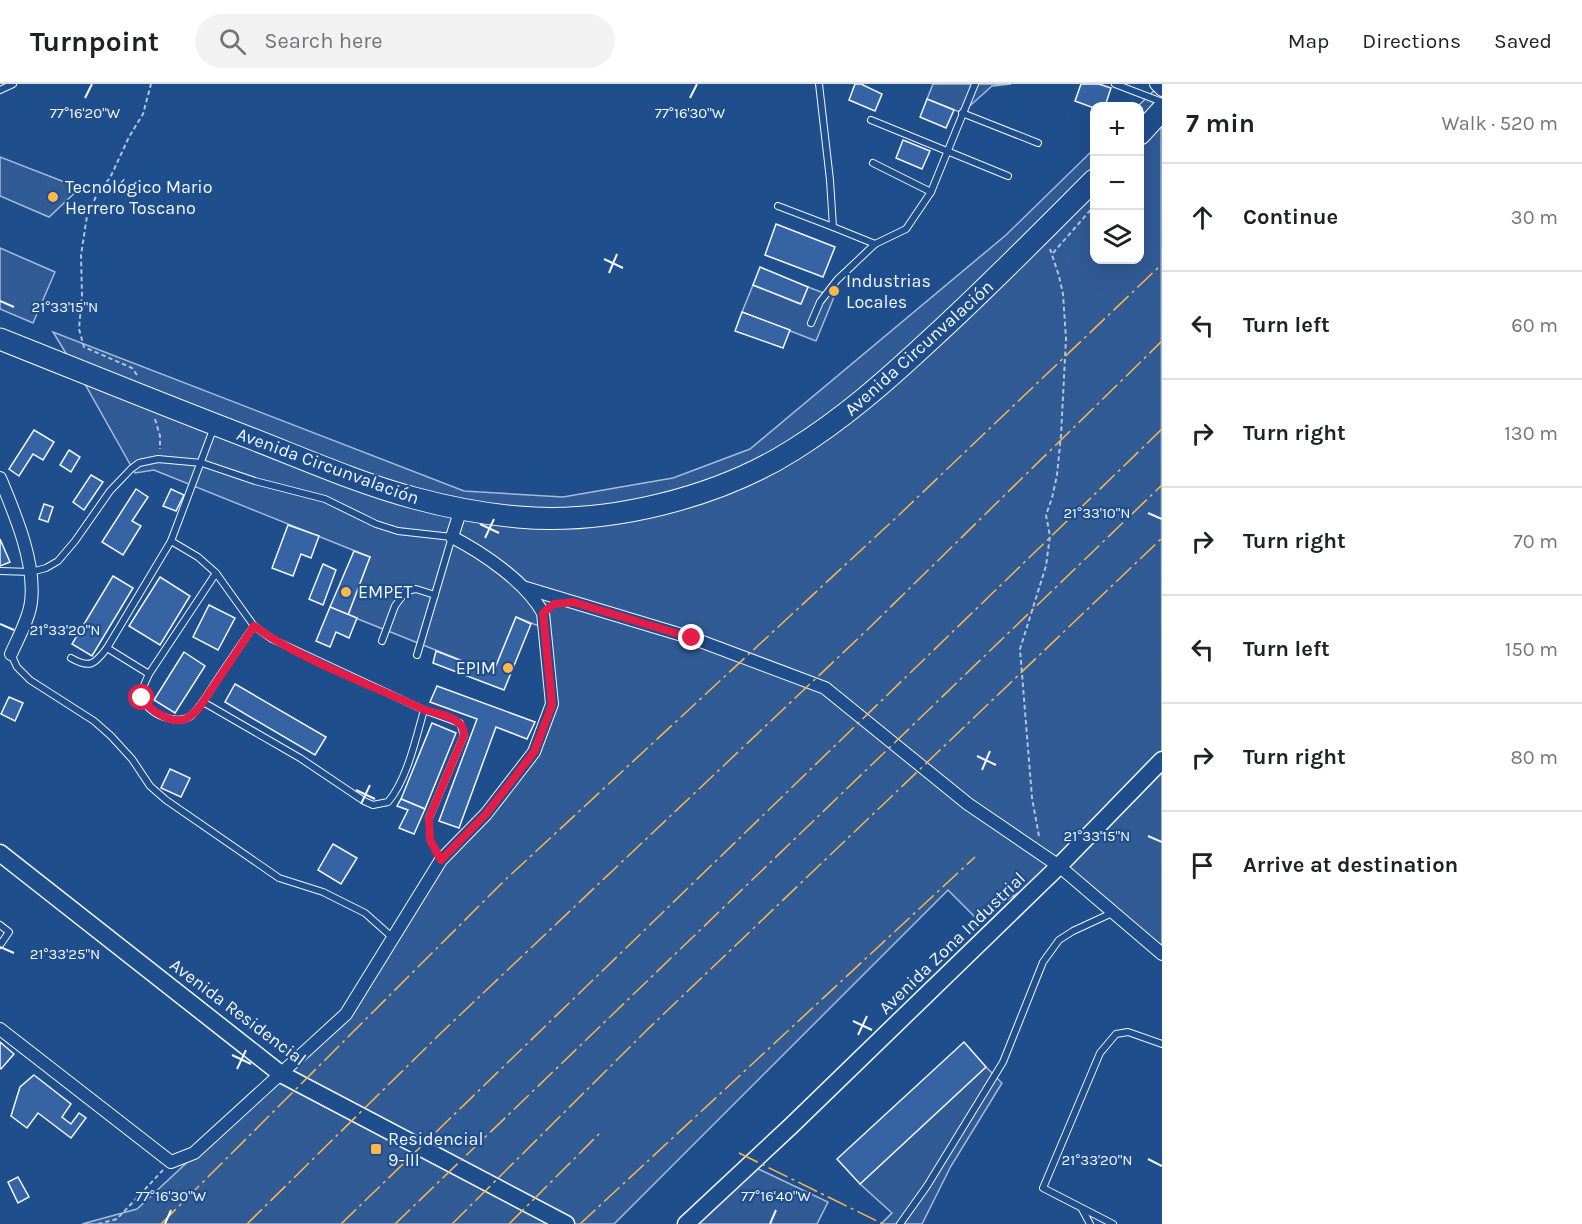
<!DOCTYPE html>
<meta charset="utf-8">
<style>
body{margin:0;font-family:Karla,sans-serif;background:#f2f2f2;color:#202124}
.controls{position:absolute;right:18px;top:18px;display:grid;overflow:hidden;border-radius:12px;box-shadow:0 6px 24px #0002}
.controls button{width:54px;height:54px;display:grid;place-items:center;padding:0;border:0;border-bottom:2px solid #e0e0e0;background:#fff;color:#202124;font:30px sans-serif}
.stop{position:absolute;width:18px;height:18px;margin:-14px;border:4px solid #e11d48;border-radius:50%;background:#fff}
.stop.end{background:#e11d48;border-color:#fff;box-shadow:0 2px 6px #0008}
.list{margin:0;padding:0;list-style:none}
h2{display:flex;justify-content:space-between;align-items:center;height:78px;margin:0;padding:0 24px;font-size:26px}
h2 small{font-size:20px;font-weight:400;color:#757577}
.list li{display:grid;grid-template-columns:39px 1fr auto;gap:18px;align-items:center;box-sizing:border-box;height:108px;padding:0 24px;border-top:2px solid #e0e0e0}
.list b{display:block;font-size:22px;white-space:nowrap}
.list em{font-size:20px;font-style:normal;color:#757577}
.icon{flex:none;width:33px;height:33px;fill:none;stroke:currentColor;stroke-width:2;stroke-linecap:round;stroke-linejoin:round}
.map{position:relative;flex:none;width:1162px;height:1140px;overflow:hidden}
header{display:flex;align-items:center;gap:36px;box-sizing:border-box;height:84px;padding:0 30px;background:#fff;border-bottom:2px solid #e0e0e0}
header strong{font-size:28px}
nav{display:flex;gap:33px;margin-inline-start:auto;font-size:21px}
.search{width:420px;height:54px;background:#f2f2f2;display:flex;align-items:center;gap:15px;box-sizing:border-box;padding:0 21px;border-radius:33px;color:#757577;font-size:22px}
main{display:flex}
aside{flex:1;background:#fff}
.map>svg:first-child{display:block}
.built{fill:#305b95;stroke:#a8bbd7;stroke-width:1.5}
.building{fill:#3563a3;stroke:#f2f6ff;stroke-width:1.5}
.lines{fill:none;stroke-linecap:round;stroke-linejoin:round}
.lane-casing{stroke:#f2f6ff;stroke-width:8}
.street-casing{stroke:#f2f6ff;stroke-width:14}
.secondary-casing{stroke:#f2f6ff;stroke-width:19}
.highway-casing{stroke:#f2f6ff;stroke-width:23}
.path{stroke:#b3c4dc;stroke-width:2;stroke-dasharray:4.5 3;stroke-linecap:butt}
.lane{stroke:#1f4e8c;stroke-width:6}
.street{stroke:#1f4e8c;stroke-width:12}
.secondary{stroke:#1f4e8c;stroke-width:16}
.highway{stroke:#1f4e8c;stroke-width:21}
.power{stroke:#ffb74d;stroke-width:1.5;stroke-dasharray:21 4.5 3 4.5;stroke-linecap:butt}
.route{stroke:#e11d48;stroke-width:8}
.ticks{fill:none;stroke:#f2f6ff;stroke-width:2}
.poi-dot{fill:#ffb74d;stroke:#1f4e8c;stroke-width:2}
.labels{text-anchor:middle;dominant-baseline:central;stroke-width:4.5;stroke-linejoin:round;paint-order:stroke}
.poi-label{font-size:18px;fill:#f2f6ff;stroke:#1f4e8c;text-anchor:start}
.street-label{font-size:18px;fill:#f2f6ff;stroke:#1f4e8c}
.ticks-label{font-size:15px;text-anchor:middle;fill:#f2f6ff;stroke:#1f4e8c;stroke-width:4.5;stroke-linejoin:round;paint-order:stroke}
</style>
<header>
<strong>Turnpoint</strong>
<div class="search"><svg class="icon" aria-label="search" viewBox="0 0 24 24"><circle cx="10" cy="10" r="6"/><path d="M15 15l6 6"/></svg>Search here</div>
<nav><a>Map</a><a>Directions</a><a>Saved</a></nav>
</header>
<main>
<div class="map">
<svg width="1162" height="1140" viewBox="0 0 1162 1140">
<rect width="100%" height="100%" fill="#1f4e8c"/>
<g class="built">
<path d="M933,0h78l-19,2 -30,27 -35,-14z"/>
<path d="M1161,0l1,870 -103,-87 -82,52 -29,-29 -334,334h-532l55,-15 209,-195 95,-154 93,-108 18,-48 -8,-76 -28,-11 -23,56 -145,-58 22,-58 -216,-87 -19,3 -49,-87 -33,-54 411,159 99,6 110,-19 77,-29 256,-214 88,-86v111h46v-154h-2z"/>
<path d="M0,73l80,31 -31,29 -49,-21z"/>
<path d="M0,164l55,24 -22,51 -33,-14z"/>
<path d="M753,201l47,19 8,-17 26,10 -18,44 -74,-29z"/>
<path d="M986,983l16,16 -51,83 -29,58h-41l11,-11 -32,-29z"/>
<path d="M746,1079l82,39 -11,22h-132z"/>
</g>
<g class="building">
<path d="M855,0h6l21,10 -7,17 -26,-11z"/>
<path d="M1081,0h18l12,4 -6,18 -11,2 -19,-7z"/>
<path d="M927,15l27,11 -8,18 -26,-11z"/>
<path d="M903,56l27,11 -8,18 -26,-11z"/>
<path d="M776,140l59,23 -12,30 -58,-22z"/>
<path d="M760,183l48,20 -7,17 -48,-19z"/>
<path d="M742,228l48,18 -7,18 -48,-17z"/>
<path d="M34,346l20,12 -11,18 -10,-6 -14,22 -10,-7z"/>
<path d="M69,366l11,7 -9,15 -11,-7z"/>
<path d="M91,391l12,7 -19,28 -11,-8z"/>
<path d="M136,405l12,8 -16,24 9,5 -18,29 -21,-13z"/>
<path d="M171,405l13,6 -8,16 -13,-5z"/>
<path d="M44,420l9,3 -5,15 -9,-3z"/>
<path d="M288,441l31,11 -8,22 -10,-4 -8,22 -21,-8z"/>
<path d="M0,455l10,23 -10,4z"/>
<path d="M354,467l16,6 -22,58 -18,-8z"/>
<path d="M323,480l13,6 -13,35 -14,-6z"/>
<path d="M113,492l20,12 -41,68 -20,-12z"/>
<path d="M160,493l30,19 -30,49 -31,-19z"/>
<path d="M209,521l26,13 -17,32 -25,-13z"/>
<path d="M330,523l27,11 -8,20 -13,-6 -6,15 -14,-6z"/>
<path d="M516,533l15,7 -27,66 -71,-27 3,-12 57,22z"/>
<path d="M184,568l21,14 -30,47 -21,-13z"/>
<path d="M235,600l91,53 -11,18 -90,-53z"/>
<path d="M437,602l98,36 -8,17 -31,-12 -37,101 -20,-7 38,-102 -47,-17z"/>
<path d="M9,613l14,6 -8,18 -14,-7z"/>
<path d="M432,639l24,10 -31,76 -24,-10z"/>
<path d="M170,685l20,9 -9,19 -20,-9z"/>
<path d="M401,715l24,10 -11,25 -15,-6 9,-18 -11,-4z"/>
<path d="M333,760l24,14 -16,26 -23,-14z"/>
<path d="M0,958l14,12 -13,15 -1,-1z"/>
<path d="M964,958l22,25 -126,117 -23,-25z"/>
<path d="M34,991l37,29 -9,13 9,7 8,-11 7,5 -15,20 -33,-25 -11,15 -16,-12 9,-29z"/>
<path d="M18,1093l11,20 -11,6 -10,-21z"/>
</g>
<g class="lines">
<defs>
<g id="lane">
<path d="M819,0l11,96 3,47 42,17"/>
<path d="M1115,0l47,18"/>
<path d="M0,6l13,-6"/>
<path d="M962,29l76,30"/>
<path d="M871,36l137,56"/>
<path d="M873,79l58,29"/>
<path d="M778,122l55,21"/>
<path d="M811,239l9,-21 17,-22 38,-36 31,-15 25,-37 44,-108"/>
<path d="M171,457l27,16 18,16 38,53 18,13 152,71 36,13 4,12 -35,83"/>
<path d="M0,487l31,1 15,-4 12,-7 17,-20 35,-50 21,-22 8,-6 19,-4 44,4 53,18 70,18 51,25 22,7 54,6 -35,118"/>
<path d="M216,489l-67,101c-3,7 -8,15 -7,22 3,18 37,31 50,19 10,-10 17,-23 25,-35 12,-18 24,-36 37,-54"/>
<path d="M382,557l13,-35 11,-15 10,-2 19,6"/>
<path d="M11,570l6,13 13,13 64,41 17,15 21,23 18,27 16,14 113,78 44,14 42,21 28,25"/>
<path d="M71,574c19,11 24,6 36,-10"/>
<path d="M149,590l-42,-26 64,-107 43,-114"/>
<path d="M203,618l97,56 64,43 9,4 15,-3c19,-22 28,-64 36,-92"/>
<path d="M0,841l9,7 -9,13"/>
<path d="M1082,1125l8,15"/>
<path d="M900,1140l27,-38 76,-124 40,-100 16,-22 14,-9 39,-18"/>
<path d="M1113,1140l-70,-36 57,-135 16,-19 12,-2 34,12"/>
</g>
<g id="street">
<path d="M1156,0l6,6"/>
<path d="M0,394c15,36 36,85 31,124 -2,17 -13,36 -20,52"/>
<path d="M526,504l166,50 133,50 143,116 91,62 103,88"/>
<path d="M0,945l171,133 23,-9 152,-139 95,-154 45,-46 48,-62 18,-48 -9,-91c-17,-31 -60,-60 -91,-76l9,-28"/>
</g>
<g id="secondary">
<path d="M0,769l281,221 285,150"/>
<path d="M686,1140l105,-98 268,-260 103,-106"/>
</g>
<g id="highway">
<path d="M1140,50l22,-24"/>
<path d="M0,255c83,33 166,67 250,99 54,21 108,45 164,60 33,9 70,16 104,19 90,8 199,-19 275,-67 50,-31 93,-69 136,-109 57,-52 111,-107 165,-161"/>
</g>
</defs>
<use href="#lane" class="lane-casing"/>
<use href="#street" class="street-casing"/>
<use href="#secondary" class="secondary-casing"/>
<use href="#highway" class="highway-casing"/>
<g class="path">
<path d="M80,104l23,-1"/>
<path d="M1053,169l41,-47"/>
<path d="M137,291l-5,-7 -48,-21 -5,-18 3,-34 -1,-40 6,-39 11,-24 12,-14 19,-41 14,-23 8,-30"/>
<path d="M155,335l5,17v13"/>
<path d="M429,743l1,13 6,10"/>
<path d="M1039,752l-7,-38 -12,-149 26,-83 4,-30 -4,-21 6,-17 5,-23 4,-40 5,-96 -3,-45 -4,-18 -9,-27"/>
<path d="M98,1140l19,-5 46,-49"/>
</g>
<use href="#lane" class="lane"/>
<use href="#street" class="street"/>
<use href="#secondary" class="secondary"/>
<use href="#highway" class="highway"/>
<g class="power">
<path d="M739,1069l144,71"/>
<path d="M161,1140l344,-344 394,-365 263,-251"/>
<path d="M247,1140l195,-192 424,-401 296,-290"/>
<path d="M341,1140l821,-795"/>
<path d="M395,1140l767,-739"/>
<path d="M452,1140l196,-195 514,-491"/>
<path d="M509,1140l93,-93"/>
<path d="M580,1140l395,-367"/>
</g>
</g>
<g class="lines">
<path class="route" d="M142,614c8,13 32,29 47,19 11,-7 18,-22 26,-33 13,-19 26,-39 39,-58 47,34 113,57 166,82 12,5 29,6 39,15 4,3 5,7 5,12l-35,83 1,22 11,20 45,-46 48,-62 18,-47 -9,-92 11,-9 19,-2 119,36"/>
</g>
<path class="ticks" d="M85,14l7,-14M690,14l7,-14M604,175l19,9M609,189l8,-19M0,217l14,6M1148,429l14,6M480,440l19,9M485,454l9,-19M0,540l14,6M977,672l19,9M982,686l8,-19M356,706l19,9M361,720l9,-19M1148,752l14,6M0,863l14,6M853,937l19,9M858,951l9,-19M232,971l19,9M237,985l9,-19M1148,1075l14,7M165,1140l6,-14M770,1140l6,-14"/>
<g class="poi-dot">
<circle cx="53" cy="113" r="6"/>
<circle cx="834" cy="207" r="6"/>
<circle cx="346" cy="508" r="6"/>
<circle cx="508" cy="584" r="6"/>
<rect x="370" y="1059" width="12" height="12" rx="3"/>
</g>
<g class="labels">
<g class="poi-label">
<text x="65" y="103">Tecnológico Mario<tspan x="65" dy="21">Herrero Toscano</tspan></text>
<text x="846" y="197">Industrias<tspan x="846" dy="21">Locales</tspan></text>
<text x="358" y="508">EMPET</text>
<text x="496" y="584" text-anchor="end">EPIM</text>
<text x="388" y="1055">Residencial<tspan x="388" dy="21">9-III</tspan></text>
</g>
<g class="street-label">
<text transform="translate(919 264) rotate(-42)">Avenida Circunvalación</text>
<text transform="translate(328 382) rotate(20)">Avenida Circunvalación</text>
<text transform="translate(952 859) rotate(-44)">Avenida Zona Industrial</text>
<text transform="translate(238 928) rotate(37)">Avenida Residencial</text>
</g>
</g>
<g class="ticks-label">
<text x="85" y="34">77°16'20"W</text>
<text x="690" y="34">77°16'30"W</text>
<text x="65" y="228">21°33'15"N</text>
<text x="1097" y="434">21°33'10"N</text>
<text x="65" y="551">21°33'20"N</text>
<text x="1097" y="757">21°33'15"N</text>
<text x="65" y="875">21°33'25"N</text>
<text x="1097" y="1081">21°33'20"N</text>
<text x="171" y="1117">77°16'30"W</text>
<text x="776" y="1117">77°16'40"W</text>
</g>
</svg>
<div class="controls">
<button>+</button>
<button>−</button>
<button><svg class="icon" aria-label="layers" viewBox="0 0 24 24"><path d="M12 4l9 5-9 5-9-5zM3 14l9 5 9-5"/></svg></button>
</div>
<div class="stop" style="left:142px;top:614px"></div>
<div class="stop end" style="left:692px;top:554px"></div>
</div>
<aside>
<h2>7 min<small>Walk · 520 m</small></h2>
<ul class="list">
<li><svg class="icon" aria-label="ahead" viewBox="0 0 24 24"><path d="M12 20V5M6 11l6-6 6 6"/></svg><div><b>Continue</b></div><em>30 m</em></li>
<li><svg class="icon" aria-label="left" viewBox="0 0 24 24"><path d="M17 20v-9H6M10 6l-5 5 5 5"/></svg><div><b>Turn left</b></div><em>60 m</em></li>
<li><svg class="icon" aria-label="right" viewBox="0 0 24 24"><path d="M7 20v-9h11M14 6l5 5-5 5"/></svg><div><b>Turn right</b></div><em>130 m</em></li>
<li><svg class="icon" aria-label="right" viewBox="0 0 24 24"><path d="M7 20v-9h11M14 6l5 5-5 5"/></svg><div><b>Turn right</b></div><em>70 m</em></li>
<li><svg class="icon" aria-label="left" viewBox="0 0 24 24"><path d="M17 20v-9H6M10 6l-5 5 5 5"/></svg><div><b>Turn left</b></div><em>150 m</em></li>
<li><svg class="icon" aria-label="right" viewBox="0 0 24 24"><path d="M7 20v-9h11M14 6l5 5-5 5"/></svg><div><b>Turn right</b></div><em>80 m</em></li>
<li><svg class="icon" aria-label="arrive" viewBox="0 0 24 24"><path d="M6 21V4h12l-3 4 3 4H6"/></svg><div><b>Arrive at destination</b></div></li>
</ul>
</aside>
</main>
